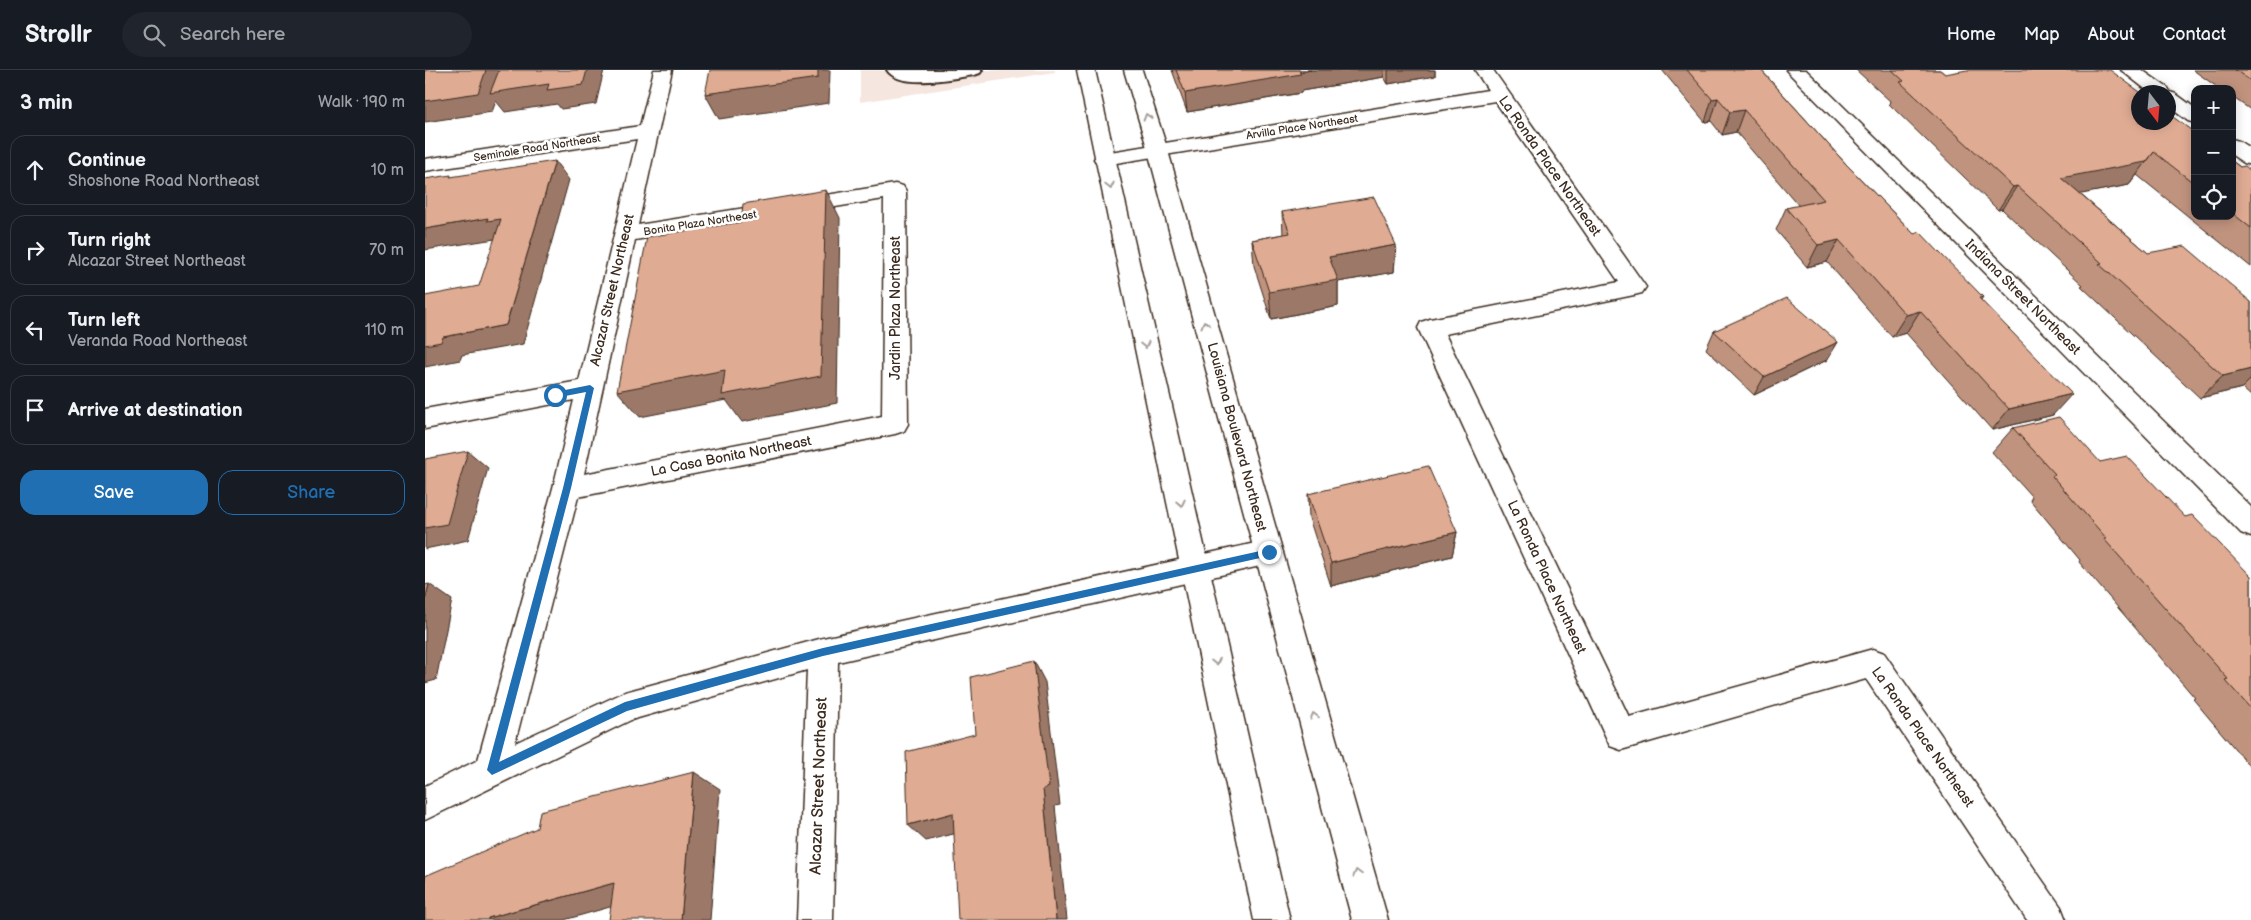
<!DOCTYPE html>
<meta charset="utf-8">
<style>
body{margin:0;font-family:"Balsamiq Sans",sans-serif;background:#20242c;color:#f1f3f6}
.controls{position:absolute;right:15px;top:15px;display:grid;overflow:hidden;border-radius:10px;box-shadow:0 2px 12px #0003}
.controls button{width:45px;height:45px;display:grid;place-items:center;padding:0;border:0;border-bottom:1px solid #363941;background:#171b24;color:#f1f3f6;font:25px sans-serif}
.compass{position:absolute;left:1706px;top:15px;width:45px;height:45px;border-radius:50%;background:#171b24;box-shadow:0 2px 12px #0003;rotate:164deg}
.stop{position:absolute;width:15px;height:15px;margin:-11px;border:4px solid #1f6fb2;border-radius:50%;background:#fff}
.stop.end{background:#1f6fb2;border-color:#fff;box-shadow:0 1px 5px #0008}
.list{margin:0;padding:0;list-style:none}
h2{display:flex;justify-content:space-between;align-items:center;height:65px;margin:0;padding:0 20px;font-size:21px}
h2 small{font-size:16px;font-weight:400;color:#9ea1a6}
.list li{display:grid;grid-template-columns:32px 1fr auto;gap:15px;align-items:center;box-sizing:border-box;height:70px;margin:0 10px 10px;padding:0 10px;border:1px solid #363941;border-radius:15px}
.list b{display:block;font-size:19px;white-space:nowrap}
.list p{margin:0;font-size:16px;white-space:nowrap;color:#9ea1a6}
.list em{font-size:16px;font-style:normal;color:#9ea1a6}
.actions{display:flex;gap:10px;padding:15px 20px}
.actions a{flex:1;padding:11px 0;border:1px solid #1f6fb2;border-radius:15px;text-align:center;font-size:18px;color:#1f6fb2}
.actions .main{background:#1f6fb2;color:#fff}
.icon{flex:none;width:28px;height:28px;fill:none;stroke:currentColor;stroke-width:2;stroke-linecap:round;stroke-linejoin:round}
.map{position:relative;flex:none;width:1826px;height:850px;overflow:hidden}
header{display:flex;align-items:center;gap:30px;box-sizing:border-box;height:70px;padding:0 25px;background:#171b24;border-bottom:1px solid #363941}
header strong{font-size:24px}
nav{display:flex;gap:28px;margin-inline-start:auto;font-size:18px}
.search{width:350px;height:45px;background:#20242c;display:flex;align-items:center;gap:12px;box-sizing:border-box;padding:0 18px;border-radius:28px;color:#9ea1a6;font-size:19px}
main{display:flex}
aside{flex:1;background:#171b24}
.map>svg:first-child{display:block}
.built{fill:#f5e6df}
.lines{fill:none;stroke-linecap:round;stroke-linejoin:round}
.lane-casing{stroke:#3b2a1e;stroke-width:4}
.street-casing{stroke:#3b2a1e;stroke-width:3}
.secondary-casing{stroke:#3b2a1e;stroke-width:3}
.lane{fill:#fff;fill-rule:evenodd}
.street{fill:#fff;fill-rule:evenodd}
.secondary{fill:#fff;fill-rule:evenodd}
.wall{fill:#c0937e;stroke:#3b2a1e}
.shaded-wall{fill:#9c7867;stroke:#3b2a1e}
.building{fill:#dfab93;stroke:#3b2a1e}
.oneway{stroke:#a79f9a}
.route{fill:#1f6fb2}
.labels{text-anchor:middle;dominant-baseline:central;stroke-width:5;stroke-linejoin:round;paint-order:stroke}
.far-street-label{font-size:11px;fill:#3b2a1e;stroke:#fff}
.street-label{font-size:14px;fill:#3b2a1e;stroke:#fff}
.near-street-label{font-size:16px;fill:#3b2a1e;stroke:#fff}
</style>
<header>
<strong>Strollr</strong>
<div class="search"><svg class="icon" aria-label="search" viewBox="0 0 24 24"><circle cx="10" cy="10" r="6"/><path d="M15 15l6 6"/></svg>Search here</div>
<nav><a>Home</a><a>Map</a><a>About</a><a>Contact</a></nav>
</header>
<main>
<aside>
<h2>3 min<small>Walk · 190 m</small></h2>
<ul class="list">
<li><svg class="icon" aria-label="ahead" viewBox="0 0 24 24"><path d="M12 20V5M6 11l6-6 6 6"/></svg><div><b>Continue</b><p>Shoshone Road Northeast</p></div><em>10 m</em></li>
<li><svg class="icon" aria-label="right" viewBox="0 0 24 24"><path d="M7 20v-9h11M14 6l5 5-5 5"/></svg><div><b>Turn right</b><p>Alcazar Street Northeast</p></div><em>70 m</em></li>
<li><svg class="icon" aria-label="left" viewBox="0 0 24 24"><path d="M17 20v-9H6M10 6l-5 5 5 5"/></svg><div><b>Turn left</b><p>Veranda Road Northeast</p></div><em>110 m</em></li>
<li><svg class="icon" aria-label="arrive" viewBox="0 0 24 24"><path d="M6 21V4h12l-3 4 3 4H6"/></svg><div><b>Arrive at destination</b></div></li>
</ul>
<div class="actions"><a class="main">Save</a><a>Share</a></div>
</aside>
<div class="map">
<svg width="1826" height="850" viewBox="0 0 1826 850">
<rect width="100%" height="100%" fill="#fff"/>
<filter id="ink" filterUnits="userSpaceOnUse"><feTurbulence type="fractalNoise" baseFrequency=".02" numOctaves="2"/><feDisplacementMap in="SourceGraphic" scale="10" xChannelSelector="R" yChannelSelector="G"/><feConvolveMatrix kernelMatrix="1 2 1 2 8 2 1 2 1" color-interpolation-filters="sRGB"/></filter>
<g filter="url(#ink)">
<path class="built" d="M435,0h195v2l-195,30z"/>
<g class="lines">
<defs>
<path id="lane" d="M462,0h95l-2,3 -6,2c-20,3 -74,15 -87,-5z"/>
<g id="street">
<path d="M229,0h18l-34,155 257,-41 8,2 3,5 2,233 -4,7 -9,3 -317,63 -63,246 110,-51 198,-54 446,-98 10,3 4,9 -4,9 -10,3 -431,98 -5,258h-36l10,-250 -176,50 -206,100v-34l53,-26 75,-272 21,-88 -149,29v-20l154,-28 58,-242 -212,32v-12l215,-33zM459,129l-2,217 -298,58 51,-234z"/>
<path d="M1050,0h18l153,217 -4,6 -8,2 -189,39 184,383 244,-68 11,4 177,254 5,13h-39l-161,-241 -245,71 -11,-4 -192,-418 3,-6 9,-3 189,-37 -124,-181 -391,64 -7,-2 -3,-4 3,-4 7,-2 384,-63z"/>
<path d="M1361,0h20l445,437v30l-10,-4z"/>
<path d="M1696,0h21l26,18 2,4 6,2 19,14v15l-7,-2 -19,-14v-15h-20z"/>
<path d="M1807,69l7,2 12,8v16l-7,-2 -12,-8z"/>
</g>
<g id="secondary">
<path d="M652,0h18l195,850h-36z"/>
<path d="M699,0h18l26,81 220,769h-36l-204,-769z"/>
</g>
</defs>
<use href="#lane" class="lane-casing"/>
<use href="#street" class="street-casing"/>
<use href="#secondary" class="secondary-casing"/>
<use href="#lane" class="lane"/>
<use href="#street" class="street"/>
<use href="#secondary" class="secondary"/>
</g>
<g class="wall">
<path d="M747,0h263v6l-47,8 -4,-7 -83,14v2l-114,19z"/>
<path d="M1237,0h99l85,94 68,70 69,63 -2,3 72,115 -61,15 -86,-97 -14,4 -65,-75 -20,5 -31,-37 10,-22 13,-2 -63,-74 -14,3 -11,-14 -6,1z"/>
<path d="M1431,0h84l5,4 250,59v83h37v-55l8,6 11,4v96l-114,-92 -8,10 -49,9 68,59 103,49v94l-9,-8 -42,10 -119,-112 2,-1 -81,-76 -4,1 -109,-106 1,-3z"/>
<path d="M1768,0h58v40l-19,-13v-8h-12z"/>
<path d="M857,142l114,33 -2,27 -56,10v24l-67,13 -17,-53 -2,-26 31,-6z"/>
<path d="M1289,261l124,11 -11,18 -73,35 -48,-46z"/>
<path d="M1588,358l87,34 85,55 66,59v192l-58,-69 2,-1 -116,-136 1,-2 -50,-60 2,-3 -40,-45z"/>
<path d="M883,424l149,38 -5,24 -121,30 -22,-68z"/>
</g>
<g class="shaded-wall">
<path d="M61,0h11l7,10 83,-10h17l-8,34 -35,5 -4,-5 -52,8 -9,-11 -4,11 -67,10v-21z"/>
<path d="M393,0h12l-1,33 -110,16 -14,-25z"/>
<path d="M886,0h73v7l-83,14v2l-114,19 -2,-19z"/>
<path d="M963,0h47v6l-47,8z"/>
<path d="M1293,28l-7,23 -6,1 7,-23z"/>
<path d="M1319,40l-8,22 -14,3 8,-23z"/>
<path d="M1729,82l-25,33 -84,16 16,-23z"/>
<path d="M130,91l14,19 -46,164 -61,11 -2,5 -35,7v-22l18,-8 63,-12z"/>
<path d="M1592,116l-15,23 -4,1 15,-23z"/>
<path d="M401,120l14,28 -3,185 -95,19 -16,-22 -86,17 -23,-26z"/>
<path d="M63,148l13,1v19l-76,12v-21z"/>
<path d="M1414,170l-12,22 -20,5 11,-22z"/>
<path d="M971,175l-2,27 -56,10v24l-67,13 -2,-27 60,-35z"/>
<path d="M1495,241l-14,22 -14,4 14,-22z"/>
<path d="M1413,272l-11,18 -73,35 10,-18z"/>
<path d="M1826,299v10l-9,9 -42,10 23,-22z"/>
<path d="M1647,324l-19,21 -61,15 17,-21z"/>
<path d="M43,381l20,17 -20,72 -43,9v-21z"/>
<path d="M1032,462l-5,24 -121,30v-23z"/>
<path d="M4,514l23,16 -16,80 -11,3v-82z"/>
<path d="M609,591l11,21 15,123 -5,1 12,114h-11l-13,-131z"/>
<path d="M269,702l26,17 -10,131h-29z"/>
<path d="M528,743l16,17 -43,11 -18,-16z"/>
<path d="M189,813l31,14 -81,23h-76v-2z"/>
</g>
<g class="building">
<path d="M0,0h61l-8,23 -53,8z"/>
<path d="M74,0h88l-4,15 -36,5 2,-6 -59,9z"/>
<path d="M285,0h108v8l-113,16z"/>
<path d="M751,0h135l-12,2 2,2 -116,19z"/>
<path d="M1262,0h74l85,94 68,70 6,-2 19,20 44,45 -4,1 93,96 -63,15 -89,-98 -14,4 -67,-75 -21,5 -32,-37 38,-8 -80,-90 -14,2 -12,-14 -6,1z"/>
<path d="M1467,0h48l5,4 22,-4h143l30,22h-1v30h30v-8l26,19v51l-41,-32 -8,10 -85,16 87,75 37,-7 66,56v67l-28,7 -124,-112 3,-1 -85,-77 -4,1 -113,-105 4,-1z"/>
<path d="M1810,0h16v11z"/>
<path d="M130,91l-49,164 -63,12 -2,5 -16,3v-49l54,-10 22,-67 -14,2 1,-3 -63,11v-50l26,-4 -1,2z"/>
<path d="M1807,91l8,6 5,-1 6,5v57l-19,-15z"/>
<path d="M401,120l-5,186 -99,19 3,-25 -108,21 30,-154 94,-15 2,-18z"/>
<path d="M949,127l22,48 -67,12 9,23 -69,12 -17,-52 38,-7 -8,-21z"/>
<path d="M1362,228l51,44 -74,35 -50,-46z"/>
<path d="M1634,347l41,45 27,-6 58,61 7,-2 59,61v133l-26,-29 3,-1 -124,-140h3l-55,-63 3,-2 -42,-46z"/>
<path d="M43,381l-21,73 -22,4v-69z"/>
<path d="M1003,396l29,66 -126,31 -23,-69z"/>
<path d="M4,514l-4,17v-16z"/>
<path d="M609,591l15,126 -6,2 13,131h-98l-5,-107 -45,12 -2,-73 69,-18 -4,-57z"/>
<path d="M269,702l-13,148h-72l5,-37 -126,35v2h-63v-44l112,-48 3,-17z"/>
</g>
<defs><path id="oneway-chevron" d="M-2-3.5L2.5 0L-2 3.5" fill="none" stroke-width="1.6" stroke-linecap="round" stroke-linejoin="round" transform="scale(1.25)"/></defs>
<g class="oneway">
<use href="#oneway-chevron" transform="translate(722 47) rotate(-107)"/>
<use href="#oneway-chevron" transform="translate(685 116) rotate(77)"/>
<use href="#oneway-chevron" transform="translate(780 254) rotate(-105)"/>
<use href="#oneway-chevron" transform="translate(720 275) rotate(77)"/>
<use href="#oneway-chevron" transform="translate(756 433) rotate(77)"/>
<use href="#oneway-chevron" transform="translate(791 592) rotate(78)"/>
<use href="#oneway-chevron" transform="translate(889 646) rotate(-105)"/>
<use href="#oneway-chevron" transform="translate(932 803) rotate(-105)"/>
</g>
</g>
<path class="route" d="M165,315l4,3 -23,100 -72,274 126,-60 198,-54 446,-99 4,3 -4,4 -446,100 -196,55 -135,64 -5,-5 76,-282 23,-96 -31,6 -4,-3 4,-3z"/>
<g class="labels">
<g class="far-street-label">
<text transform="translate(877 57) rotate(-9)">Arvilla Place Northeast</text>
<text transform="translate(112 78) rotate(-9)">Seminole Road Northeast</text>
<text transform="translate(275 153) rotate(-9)">Bonita Plaza Northeast</text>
</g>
<g class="street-label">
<text transform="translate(1125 96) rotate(55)">La Ronda Place Northeast</text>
<text transform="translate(187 220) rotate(-77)">Alcazar Street Northeast</text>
<text transform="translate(1598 227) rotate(45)">Indiana Street Northeast</text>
<text transform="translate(470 238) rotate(-90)">Jardin Plaza Northeast</text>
<text transform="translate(812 367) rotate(75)">Louisiana Boulevard Northeast</text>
<text transform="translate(306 386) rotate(-11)">La Casa Bonita Northeast</text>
<text transform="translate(1122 507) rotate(65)">La Ronda Place Northeast</text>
<text transform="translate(1498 667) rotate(55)">La Ronda Place Northeast</text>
</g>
<g class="near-street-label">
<text transform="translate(394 716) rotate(-88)">Alcazar Street Northeast</text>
</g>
</g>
</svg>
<div class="controls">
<button>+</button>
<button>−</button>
<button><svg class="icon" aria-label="locate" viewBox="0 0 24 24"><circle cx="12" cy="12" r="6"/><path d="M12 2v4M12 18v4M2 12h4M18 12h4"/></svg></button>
</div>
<svg class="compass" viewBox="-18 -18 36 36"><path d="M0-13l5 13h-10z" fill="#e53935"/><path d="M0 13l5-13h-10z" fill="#9ea1a6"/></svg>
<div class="stop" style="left:130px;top:325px"></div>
<div class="stop end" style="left:844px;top:482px"></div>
</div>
</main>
